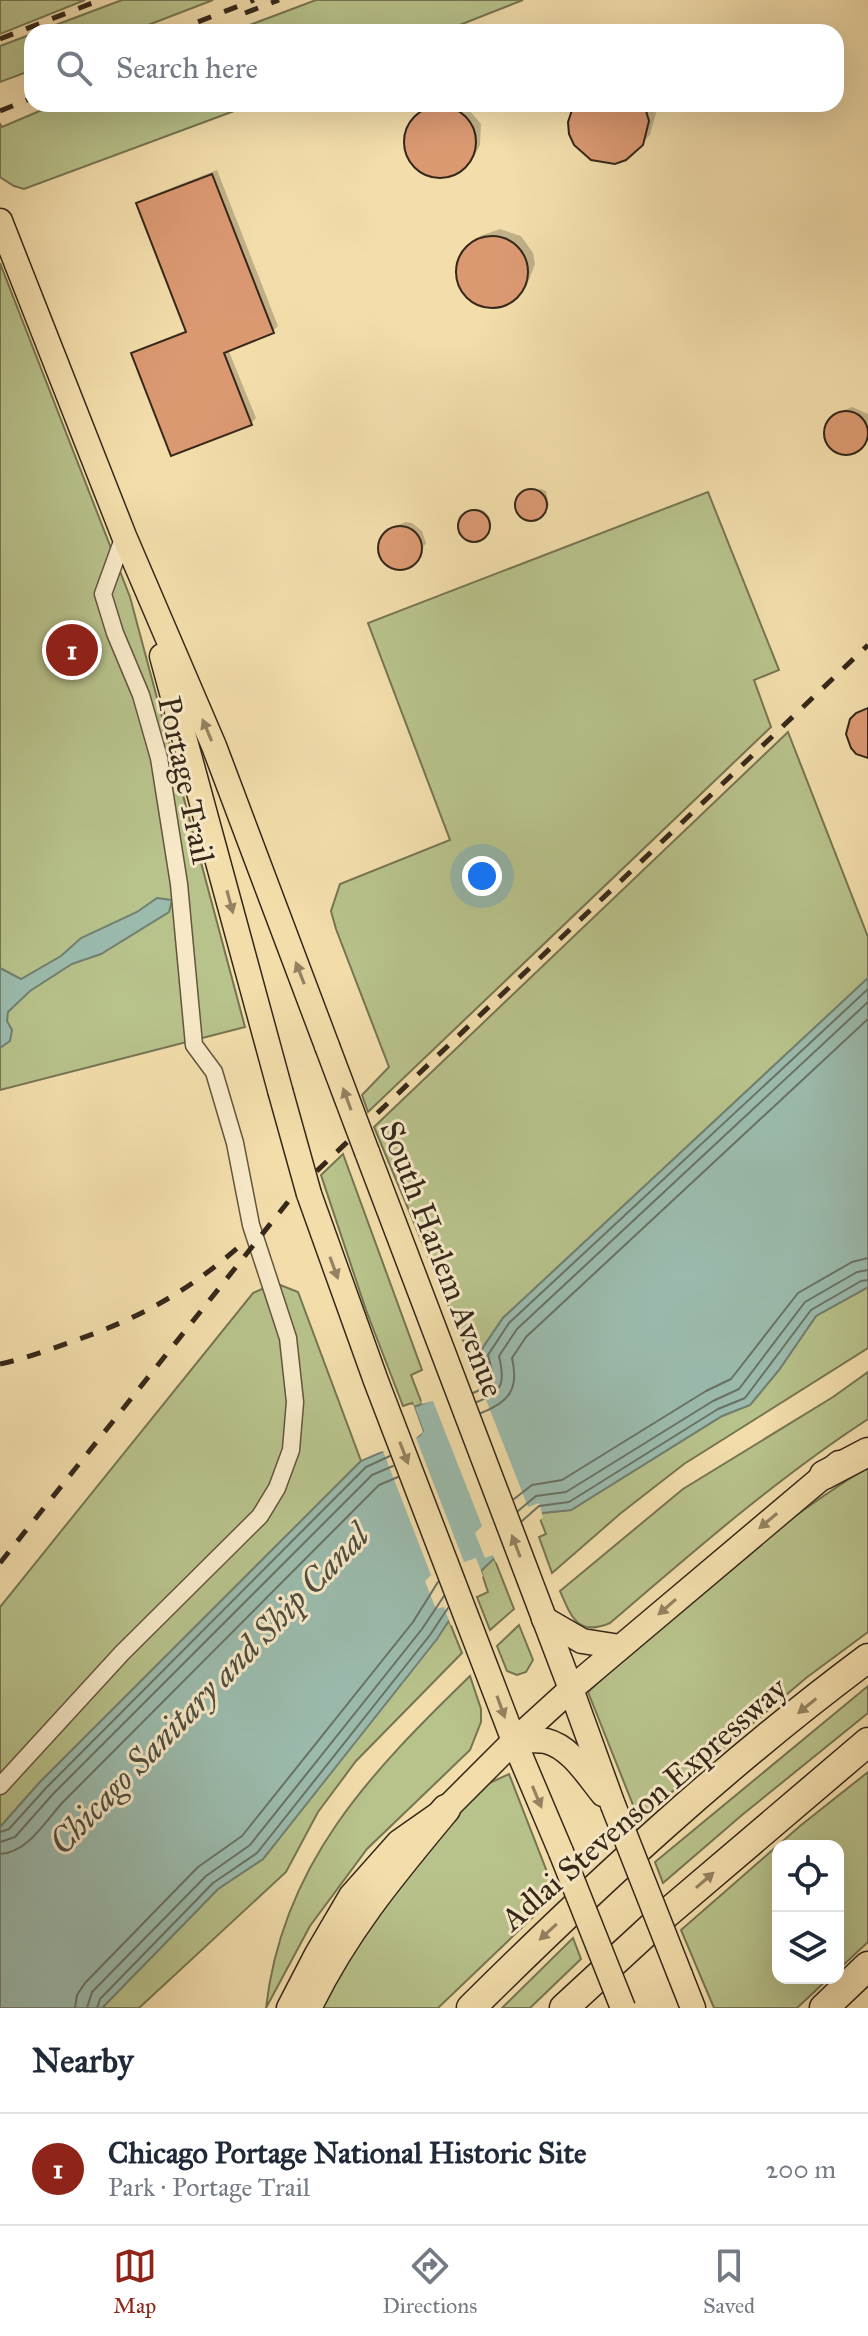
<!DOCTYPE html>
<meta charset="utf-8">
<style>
body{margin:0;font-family:"IM FELL Great Primer",serif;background:#f6f6f7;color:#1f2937}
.controls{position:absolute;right:24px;bottom:24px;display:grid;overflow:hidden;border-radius:16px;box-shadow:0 8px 32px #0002}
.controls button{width:72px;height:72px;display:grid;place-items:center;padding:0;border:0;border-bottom:2px solid #e0e1e3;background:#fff;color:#1f2937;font:40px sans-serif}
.you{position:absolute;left:482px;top:876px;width:28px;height:28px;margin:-20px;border:6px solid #fff;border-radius:50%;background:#1a73e8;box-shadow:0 0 0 12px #1a73e833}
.badge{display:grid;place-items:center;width:52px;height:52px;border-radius:50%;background:#8f2418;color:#fff;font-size:26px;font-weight:700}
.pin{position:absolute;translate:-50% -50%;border:4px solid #fff;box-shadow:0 2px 8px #0006}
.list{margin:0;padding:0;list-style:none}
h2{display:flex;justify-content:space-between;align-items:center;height:104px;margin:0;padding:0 32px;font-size:34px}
h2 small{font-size:26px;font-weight:400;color:#747a83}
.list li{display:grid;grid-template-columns:52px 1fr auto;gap:24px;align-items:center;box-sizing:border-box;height:112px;padding:0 32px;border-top:2px solid #e0e1e3}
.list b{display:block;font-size:30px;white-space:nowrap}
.list p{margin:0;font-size:26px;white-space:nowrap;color:#747a83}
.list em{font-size:26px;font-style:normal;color:#747a83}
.icon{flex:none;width:44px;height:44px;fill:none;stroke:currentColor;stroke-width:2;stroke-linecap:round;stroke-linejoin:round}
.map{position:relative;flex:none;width:868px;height:2008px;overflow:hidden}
.search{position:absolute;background:#fff;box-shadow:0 8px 32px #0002;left:24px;right:24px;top:24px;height:88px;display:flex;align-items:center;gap:20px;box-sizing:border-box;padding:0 28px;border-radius:24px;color:#747a83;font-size:30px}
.sheet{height:216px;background:#fff}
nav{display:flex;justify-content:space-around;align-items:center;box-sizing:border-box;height:112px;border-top:2px solid #e0e1e3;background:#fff;font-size:22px;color:#747a83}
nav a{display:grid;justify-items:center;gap:4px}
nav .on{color:#8f2418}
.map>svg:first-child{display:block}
.green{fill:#b8c28b;stroke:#767552;stroke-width:2}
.water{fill:#9bbbad;stroke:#728072;stroke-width:2}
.pier{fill:#f2ddab}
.shadow{fill:#0003}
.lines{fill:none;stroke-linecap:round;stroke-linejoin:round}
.shore{stroke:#687264;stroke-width:2}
.building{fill:#db9972;stroke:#35281a;stroke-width:2}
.minor-casing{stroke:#64553e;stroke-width:19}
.primary-casing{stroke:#35281a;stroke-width:27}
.motorway-casing{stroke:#35281a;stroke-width:31}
.minor{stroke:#f7e9c8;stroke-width:16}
.primary{stroke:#f2ddab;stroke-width:24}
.motorway{stroke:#f2ddab;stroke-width:28}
.rail{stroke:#35281a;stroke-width:5;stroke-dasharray:14 14;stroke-linecap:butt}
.primary-bridge-casing{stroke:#35281a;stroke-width:27;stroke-linecap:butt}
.primary-bridge{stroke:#f2ddab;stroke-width:24}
.oneway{fill:#948262}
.labels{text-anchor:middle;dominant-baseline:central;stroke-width:6;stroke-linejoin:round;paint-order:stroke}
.street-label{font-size:32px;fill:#35281a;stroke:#f7e9c8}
.water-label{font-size:34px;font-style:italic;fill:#4e4d3f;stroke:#f7e9c8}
</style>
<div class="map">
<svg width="868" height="2008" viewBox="0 0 868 2008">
<rect width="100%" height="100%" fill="#f2ddab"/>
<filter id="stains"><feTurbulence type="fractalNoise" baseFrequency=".0025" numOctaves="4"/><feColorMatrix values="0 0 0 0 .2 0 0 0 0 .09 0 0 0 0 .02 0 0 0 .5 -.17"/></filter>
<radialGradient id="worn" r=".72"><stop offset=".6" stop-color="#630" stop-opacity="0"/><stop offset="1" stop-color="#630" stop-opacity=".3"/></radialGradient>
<g class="green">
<path d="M0,0h85l-85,34z"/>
<path d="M122,0h91l-83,32h-93z"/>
<path d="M316,0h207l-81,32h-211z"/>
<path d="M32,34v36l-32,12v-36z"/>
<path d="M56,104h197l-229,85 -10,-3 -14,-9v-53l2,3z"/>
<path d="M0,263l130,334 115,430 -245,63z"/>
<path d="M708,492l71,178 -25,10 17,47 -403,385 -6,-17 27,-28 -53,-138 -5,-18 9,-27 110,-44 -82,-217z"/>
<path d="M788,732l80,205v41l-365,340 -25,37 -2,-6 -8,3 -94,-225z"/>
<path d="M343,1154l79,216 -11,5 11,29 -8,3 -2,-4 -9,3 -37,-96 -45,-135z"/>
<path d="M275,1283l23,9 63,169 -321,321 -40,45v-220l253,-314z"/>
<path d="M868,1287v61l-184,116 -63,49 -69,60 -13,-36 7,-3 -6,-15 2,-6 29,-3 151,-94 28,-11 29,-35 37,-54z"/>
<path d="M868,1372v47c-92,60 -175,133 -258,204 -33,14 -39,-7 -50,-32l123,-102 150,-92z"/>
<path d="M868,1467v165l-62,46 -167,142 -51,-128c88,-81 177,-162 280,-225z"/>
<path d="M494,1558l20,51 -24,21 -13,-33 11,-5 -7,-21z"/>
<path d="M449,1621l13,32 -106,108 -38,51 -32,60 -147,136h-37l116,-119 45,-30z"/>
<path d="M519,1625l14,35 -7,12 -9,3 -10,-4 -10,-25z"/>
<path d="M470,1676l11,33v13l-11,28 -103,99 -57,77 -44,82c16,-144 105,-236 204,-332z"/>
<path d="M868,1686v27l-126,102 -79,68 -8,-21z"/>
<path d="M868,1772v170l-30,28v-124h-60v132h51l-32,30h-83l-33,-78 119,-104z"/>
<path d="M509,1774l47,121 -118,113h-119l34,-65 87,-112 45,-46z"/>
<path d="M573,1938l8,21 -51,49h-28z"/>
</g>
<g class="water">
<path d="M157,898l15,2 -3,12 -68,42 -29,10 -42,27 -22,21 -1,9 5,9 -2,11 -10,7v-80l21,11 40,-23 20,-18 56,-26z"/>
<path d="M868,978v309l-52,29 -37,54 -29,35 -28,11 -151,94 -29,3 -61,58 -44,68 -174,220 -45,30 -116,119h-102v-181l40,-45 321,-321 58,-25 4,-5 -9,-24 65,-25 7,-6 -8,-21 25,-37z"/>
</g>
<g class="pier">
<path d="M476,1350l10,25 -7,7 49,125 11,-4 4,14 -47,46 -3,-8 -8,3 -10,-25 7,-7 -49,-125 -11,3 -1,-3 60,-27 -7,-19z"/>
<path d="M413,1404l10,28 -7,6 48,124 12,-4 7,18 -32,50 -7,-19 -8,2 -11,-28 6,-6 -48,-124 -10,3 -2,-3 48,-20 -9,-23z"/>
</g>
<g class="shadow">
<path d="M435,104h29l17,20 -1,21 -5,10 -26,20 -21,-1 -9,-5 -12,-17 -1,-10 6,-20 15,-15z"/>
<path d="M576,104h76l4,9 -6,22 -8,8z"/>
<path d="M217,170l61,156 -5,5 -45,18 28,69 -5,5 -117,-69 5,-5 48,-19 -49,-126 5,-5z"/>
<path d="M500,229l21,7 12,17 2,11 -8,21 -8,7 -18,13 -20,-1 -17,-13 -6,-19 6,-20 16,-16z"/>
<path d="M852,407l16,7v24l-7,8 -11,6 -13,-2 -5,-3 -5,-12 2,-13 11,-10z"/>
<path d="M541,489l5,2 3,14 -6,7 -12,7 -11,-6 -3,-7 4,-11z"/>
<circle cx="476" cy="524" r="15"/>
<path d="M406,522l6,1 10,8 4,12 -12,19 -11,6 -13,-2 -10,-16 3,-12 10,-11z"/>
</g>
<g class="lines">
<g class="shore">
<path d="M473,1393c25,-10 20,-17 15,-38l21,-32 359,-334"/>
<path d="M477,1402c27,-11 28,-20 22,-46l18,-27 351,-327"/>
<path d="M481,1413c29,-11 38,-25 31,-55l14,-21 342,-318"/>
<path d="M514,1499l18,-14 30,-5 144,-89 25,-12 67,-86 54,-31 16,-4"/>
<path d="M518,1511l18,-15 30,-4 147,-91 26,-12 66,-87 52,-30 11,-2"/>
<path d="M522,1521l17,-15 30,-4 149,-93 27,-11 66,-88 50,-29 7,-1"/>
<path d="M0,1832l9,-3 37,-41 320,-321 24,-11"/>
<path d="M0,1842l15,-5 38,-43 319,-319 21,-9"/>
<path d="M0,1854c27,-1 45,-32 62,-51l317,-318 19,-8"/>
<path d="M75,2008l2,-13 8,-12 113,-116 44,-31 171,-214 25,-40"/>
<path d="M87,2008l5,-16 114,-116 44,-31 172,-216 22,-33"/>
<path d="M97,2008l3,-9 113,-116 44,-30 173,-218 18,-27"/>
</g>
</g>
<g class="building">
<path d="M574,104h70l5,17 -6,24 -17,15 -11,4 -24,-4 -17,-15 -5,-11 -1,-12z"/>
<circle cx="440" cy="142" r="36"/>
<path d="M212,174l62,159 -50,20 28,72 -81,31 -40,-103 55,-21 -50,-129z"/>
<circle cx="492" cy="272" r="36"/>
<circle cx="846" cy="433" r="22"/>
<circle cx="531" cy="505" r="16"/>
<circle cx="474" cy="526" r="16"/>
<circle cx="400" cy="548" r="22"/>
<path d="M868,708v50l-12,-4 -5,-6 -5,-14 4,-15 6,-6z"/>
</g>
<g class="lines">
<defs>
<path id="minor" d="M0,1786l122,-133 138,-137 17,-28 14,-38 4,-48 -7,-64 -37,-113 -16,-82 -21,-71 -20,-27 -15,-161 -20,-126 -18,-63 -26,-62 -12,-39 21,-58"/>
<g id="primary">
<path d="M0,221l124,315 90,210 113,300"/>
<path d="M162,656l118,434"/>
<path d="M367,1152l204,537 42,116"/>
<path d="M309,1194l67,187 138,360 47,111"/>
<path d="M544,1619l38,22 38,6"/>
<path d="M514,1741c10,0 22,-2 32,0 25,6 42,35 57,53"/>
<path d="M680,1975l13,33"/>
<path d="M289,2008l28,-54 34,-58 48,-54 47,-33 68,-68 57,-52 268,-226"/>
</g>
<g id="motorway">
<path d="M824,1475l44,-23"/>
<path d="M307,2008c37,-77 85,-134 139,-199"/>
<path d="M471,2008c125,-124 256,-245 397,-350"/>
<path d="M564,2008l102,-94 202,-172"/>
<path d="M824,2008l44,-42"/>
</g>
</defs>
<use href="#minor" class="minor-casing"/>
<use href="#primary" class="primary-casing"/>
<use href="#motorway" class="motorway-casing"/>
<use href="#minor" class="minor"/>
<use href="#primary" class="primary"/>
<use href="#motorway" class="motorway"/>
<g class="rail">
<path d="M245,13l34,-13"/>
<path d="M172,32l82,-32"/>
<path d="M0,39l100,-39"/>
<path d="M0,111l32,-13"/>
<path d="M0,1364c24,-5 48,-14 71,-22 69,-24 115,-49 170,-97"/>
<path d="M0,1563l299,-375 569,-543"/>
</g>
<defs>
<g id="primary-bridge">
<path d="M327,1046l40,106"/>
<path d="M280,1090l29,104"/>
<path d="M613,1805l67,170"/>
<path d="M561,1852l62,156"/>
</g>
</defs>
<use href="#primary-bridge" class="primary-bridge-casing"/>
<use href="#primary-bridge" class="primary-bridge"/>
</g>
<defs><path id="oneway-solid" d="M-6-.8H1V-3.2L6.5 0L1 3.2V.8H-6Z" transform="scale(2)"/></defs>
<g class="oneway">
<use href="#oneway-solid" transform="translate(207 730) rotate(-113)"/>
<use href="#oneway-solid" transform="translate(230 902) rotate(75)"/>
<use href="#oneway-solid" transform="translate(300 973) rotate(-111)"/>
<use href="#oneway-solid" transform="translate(347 1099) rotate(-110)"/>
<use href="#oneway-solid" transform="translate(334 1268) rotate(70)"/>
<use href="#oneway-solid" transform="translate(404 1453) rotate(69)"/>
<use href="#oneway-solid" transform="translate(768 1521) rotate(140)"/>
<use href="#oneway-solid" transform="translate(516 1546) rotate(-111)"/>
<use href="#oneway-solid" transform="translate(667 1607) rotate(139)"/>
<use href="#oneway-solid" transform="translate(807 1706) rotate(141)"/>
<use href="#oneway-solid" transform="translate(501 1707) rotate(70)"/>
<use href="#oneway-solid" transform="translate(537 1797) rotate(67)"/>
<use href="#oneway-solid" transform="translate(705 1880) rotate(-41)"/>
<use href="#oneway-solid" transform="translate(548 1932) rotate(137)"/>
</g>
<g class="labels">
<g class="street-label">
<text transform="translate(186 780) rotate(78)">Portage Trail</text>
<text transform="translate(442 1259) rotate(69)">South Harlem Avenue</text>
<text transform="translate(644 1804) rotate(-41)">Adlai Stevenson Expressway</text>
</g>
<g class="water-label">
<text transform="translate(209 1689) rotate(-46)">Chicago Sanitary and Ship Canal</text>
</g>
</g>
<rect width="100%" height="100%" filter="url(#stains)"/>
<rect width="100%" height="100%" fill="url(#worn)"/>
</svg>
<div class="controls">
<button><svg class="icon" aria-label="locate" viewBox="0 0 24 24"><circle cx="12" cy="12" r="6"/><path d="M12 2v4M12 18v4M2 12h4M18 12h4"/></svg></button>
<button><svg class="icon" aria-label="layers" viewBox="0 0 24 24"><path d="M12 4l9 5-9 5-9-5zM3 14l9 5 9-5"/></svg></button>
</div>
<div class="you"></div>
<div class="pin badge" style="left:72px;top:650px">1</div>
<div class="search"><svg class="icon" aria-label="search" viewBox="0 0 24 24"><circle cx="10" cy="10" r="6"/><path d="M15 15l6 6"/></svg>Search here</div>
</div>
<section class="sheet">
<h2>Nearby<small></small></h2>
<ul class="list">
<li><span class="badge">1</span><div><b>Chicago Portage National Historic Site</b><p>Park · Portage Trail</p></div><em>200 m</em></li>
</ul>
</section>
<nav>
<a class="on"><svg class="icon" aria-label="map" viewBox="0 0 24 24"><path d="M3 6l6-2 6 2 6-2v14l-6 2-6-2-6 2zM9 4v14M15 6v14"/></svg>Map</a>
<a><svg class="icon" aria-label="directions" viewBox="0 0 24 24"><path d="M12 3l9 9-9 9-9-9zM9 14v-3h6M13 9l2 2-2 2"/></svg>Directions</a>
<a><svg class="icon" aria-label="saved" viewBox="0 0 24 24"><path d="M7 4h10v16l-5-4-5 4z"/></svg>Saved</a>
</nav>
